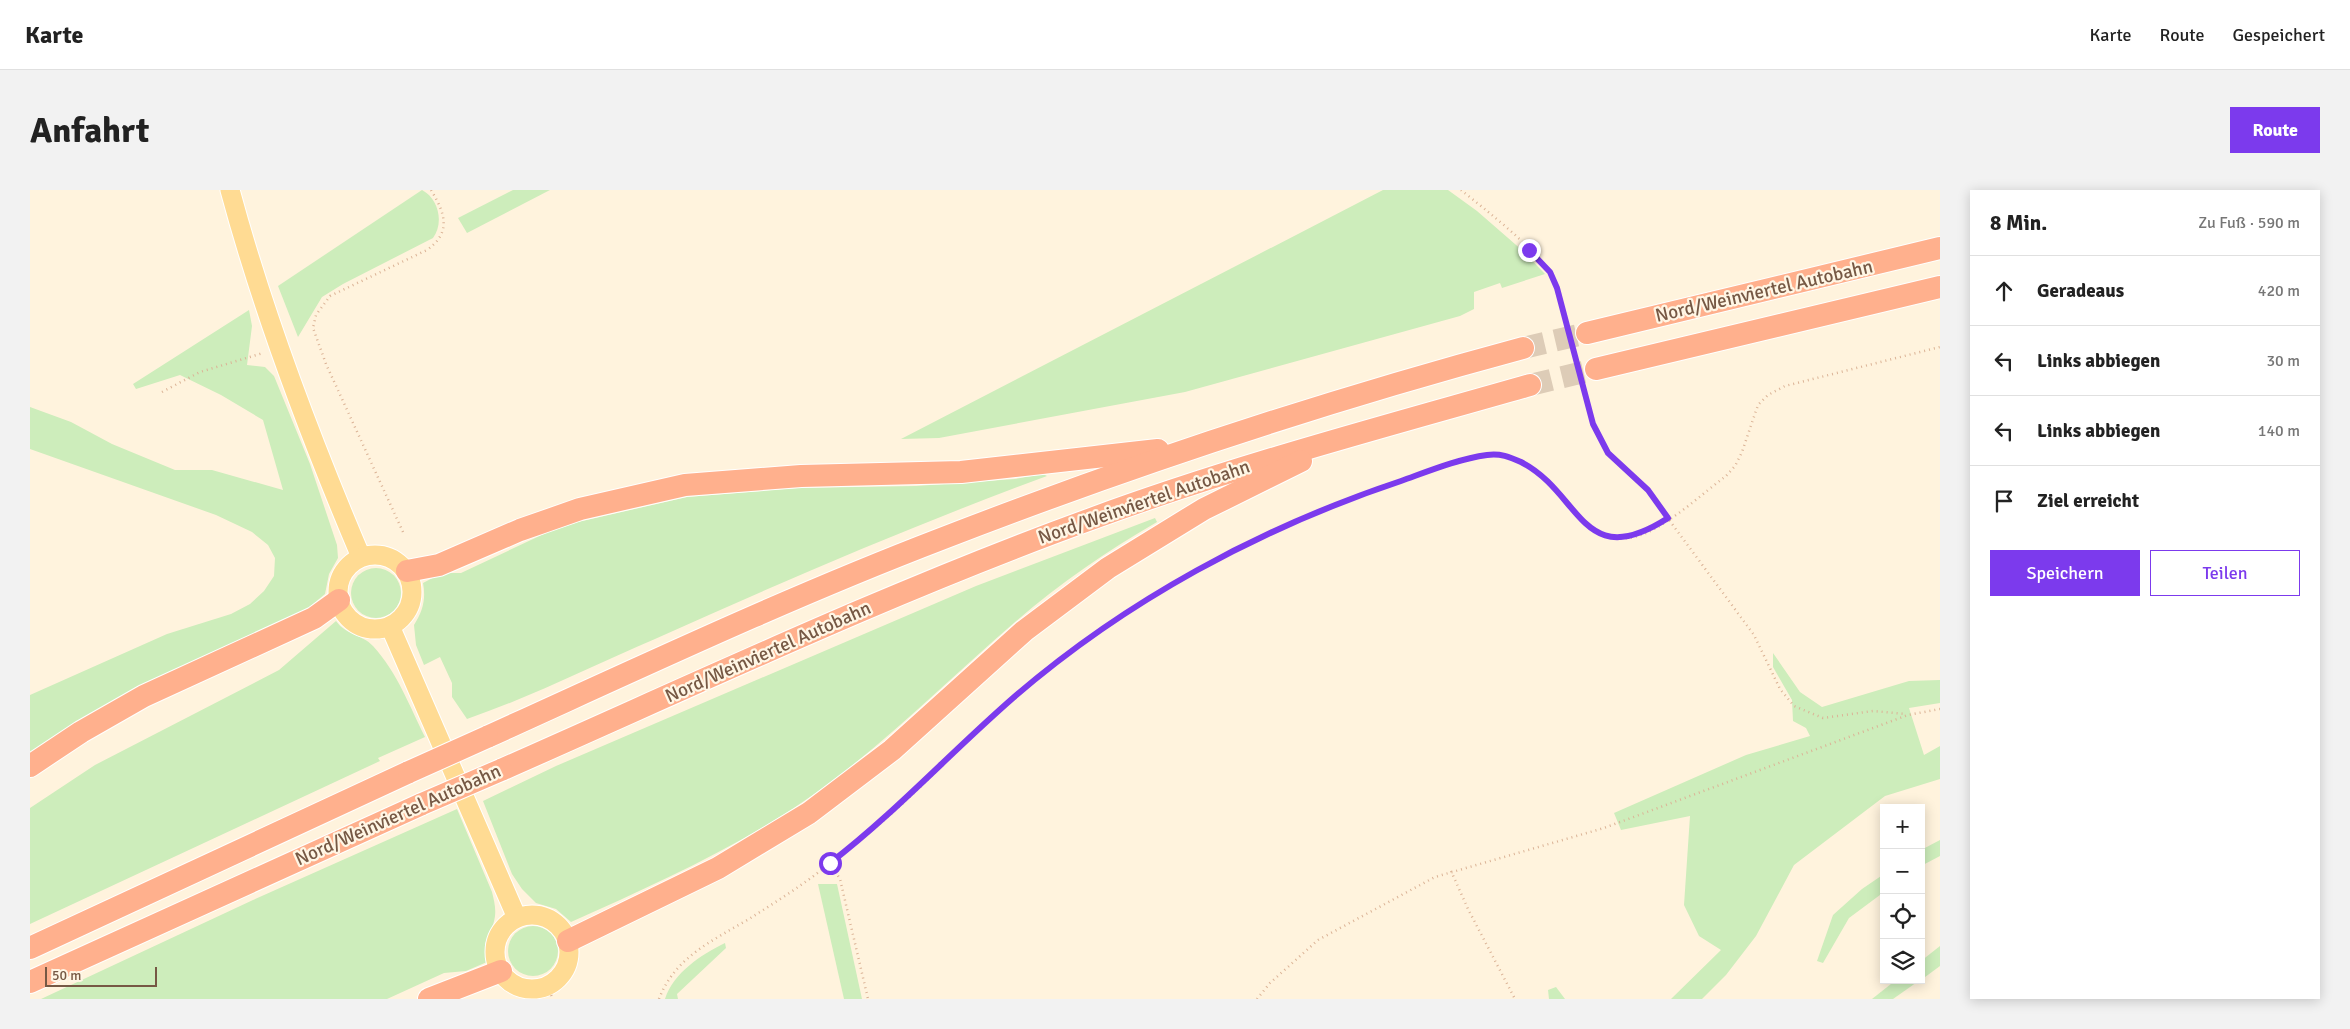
<!DOCTYPE html>
<html lang="de">
<meta charset="utf-8">
<style>
body{margin:0;font-family:Signika,sans-serif;background:#f2f2f2;color:#222}
.controls{position:absolute;right:15px;bottom:15px;display:grid;overflow:hidden;border-radius:0px;box-shadow:0 2px 12px #0003}
.controls button{width:45px;height:45px;display:grid;place-items:center;padding:0;border:0;border-bottom:1px solid #e0e0e0;background:#fff;color:#222;font:25px sans-serif}
.scale{position:absolute;left:15px;bottom:12px;width:112px;box-sizing:border-box;padding-left:5px;border:2px solid #765844;border-top:0;font-size:14px;line-height:18px;white-space:nowrap;color:#765844;-webkit-text-stroke:4px #fff6e5;paint-order:stroke}
.stop{position:absolute;width:15px;height:15px;margin:-11px;border:4px solid #7c3aed;border-radius:50%;background:#fff}
.stop.end{background:#7c3aed;border-color:#fff;box-shadow:0 1px 5px #0008}
.list{margin:0;padding:0;list-style:none}
h2{display:flex;justify-content:space-between;align-items:center;height:65px;margin:0;padding:0 20px;font-size:21px}
h2 small{font-size:16px;font-weight:400;color:#767676}
.list li{display:grid;grid-template-columns:32px 1fr auto;gap:15px;align-items:center;box-sizing:border-box;height:70px;padding:0 20px;border-top:1px solid #e0e0e0}
.list b{display:block;font-size:19px;white-space:nowrap}
.list em{font-size:16px;font-style:normal;color:#767676}
.actions{display:flex;gap:10px;padding:15px 20px}
.actions a{flex:1;padding:11px 0;border:1px solid #7c3aed;border-radius:0px;text-align:center;font-size:18px;color:#7c3aed}
.actions .main{background:#7c3aed;color:#fff}
.icon{flex:none;width:28px;height:28px;fill:none;stroke:currentColor;stroke-width:2;stroke-linecap:round;stroke-linejoin:round}
.map{position:relative;flex:none;width:1910px;height:809px;overflow:hidden;border-radius:0px}
header{display:flex;align-items:center;gap:30px;box-sizing:border-box;height:70px;padding:0 25px;background:#fff;border-bottom:1px solid #e0e0e0}
header strong{font-size:24px}
nav{display:flex;gap:28px;margin-inline-start:auto;font-size:18px}
.intro{display:flex;align-items:center;justify-content:space-between;box-sizing:border-box;height:120px;padding:0 30px}
h1{margin:0;font-size:35px}
.button{padding:12px 22px;border-radius:0px;background:#7c3aed;color:#fff;font-size:18px;font-weight:700}
main{display:flex;gap:30px;padding:0 30px}
aside{flex:1;background:#fff;border-radius:0px;box-shadow:0 2px 12px #0003}
.map>svg:first-child{display:block}
.green{fill:#cdedbb}
.lines{fill:none;stroke-linecap:round;stroke-linejoin:round}
.highway-tunnel{stroke:#ddccb7;stroke-width:22;stroke-dasharray:22 11;stroke-linecap:butt}
.major-casing{stroke:#fff;stroke-width:21}
.highway-casing{stroke:#fff;stroke-width:24}
.path{stroke:#dbb396;stroke-width:2.5;stroke-dasharray:1 4;stroke-linecap:butt}
.major{stroke:#ffdb93;stroke-width:19}
.highway{stroke:#ffb08d;stroke-width:22}
.highway-bridge-casing{stroke:#fff;stroke-width:24;stroke-linecap:butt}
.highway-bridge{stroke:#ffb08d;stroke-width:22}
.route{stroke:#7c3aed;stroke-width:6}
.labels{text-anchor:middle;dominant-baseline:central;stroke-width:4.5;stroke-linejoin:round;paint-order:stroke}
.street-label{font-size:19px;fill:#765844;stroke:#fff6e5}
</style>
<header>
<strong>Karte</strong>
<nav><a>Karte</a><a>Route</a><a>Gespeichert</a></nav>
</header>
<div class="intro"><h1>Anfahrt</h1><a class="button">Route</a></div>
<main>
<div class="map">
<svg width="1910" height="809" viewBox="0 0 1910 809">
<rect width="100%" height="100%" fill="#fff3dd"/>
<g class="green">
<path d="M392,0c17,9 22,33 11,48l-90,46 -21,13 -24,40 -20,-51z"/>
<path d="M483,0h37l-83,43 -9,-15z"/>
<path d="M1353,0h65l29,21 46,40 22,23 -43,14 -2,-5 -26,9v17l-14,7 -275,76 -246,46 -38,1z"/>
<path d="M219,120l3,16 -5,39 18,2 9,9 36,88 27,81 1,13 -9,16 -4,20 -24,20 -150,67 -121,72v-58l137,-61 64,-20 19,-10 14,-13 10,-15 1,-18 -7,-13 -16,-13 -36,-17 -186,-66v-42l41,15 41,22 63,26h37l71,20 -20,-70 -42,-25 -41,-20 -44,14 -3,-5z"/>
<path d="M1013,284l4,2c-133,49 -263,105 -392,163 -63,27 -124,58 -188,80l-15,-22v-14l-12,-26 -16,8 -8,-20 -2,-20c9,-14 12,-26 9,-42l19,-10h19l87,-41 30,-10 109,-25 110,-9 119,-2 99,-7z"/>
<path d="M1125,328l2,4c-50,29 -98,62 -142,100 -64,55 -123,115 -191,165 -78,57 -166,96 -253,135l-15,-13 -20,-6 -14,-14 -10,-15 -29,-73 73,-35 420,-180z"/>
<circle cx="346" cy="403" r="25"/>
<path d="M306,431c11,15 26,13 37,25 24,26 37,61 52,91l-47,21 2,3 -350,163v-116l65,-43 184,-95z"/>
<path d="M1743,463l27,39 22,15 87,-26 31,-1v23l-31,5 15,47 16,-9v33l-55,17 -91,69 -38,71 -30,39 -24,24h-31l50,-49 -22,-14 -15,-31 6,-89 -69,14 -7,-17 132,-58 64,-19 -4,-8 -13,-7 -1,-21 -19,-33z"/>
<path d="M427,619l35,83c2,8 4,16 3,24 -3,21 -14,20 -8,46l-21,9 -22,2 -57,26h-346l212,-99z"/>
<path d="M1910,650v16l-19,10v-16z"/>
<path d="M1854,684v18l-35,26 -26,45 -6,-2 16,-46 29,-26z"/>
<path d="M788,694h19l25,115h-18z"/>
<circle cx="503" cy="761" r="25"/>
<path d="M695,753l1,5 -49,46 1,5h-13c9,-27 36,-44 60,-56z"/>
<path d="M1910,756v20l-19,14v-19z"/>
<path d="M1866,790h24l-27,19h-21z"/>
<path d="M1526,797l9,12h-16l-1,-9z"/>
</g>
<g class="lines">
<g class="highway-tunnel">
<path d="M1493,158l64,-15"/>
<path d="M1500,195l66,-16"/>
</g>
<defs>
<g id="major">
<path d="M200,0c34,126 80,247 131,367"/>
<circle cx="345" cy="402" r="37"/>
<path d="M360,436l127,292"/>
<circle cx="502" cy="762" r="37"/>
</g>
<g id="highway">
<path d="M1557,143l353,-85"/>
<path d="M1566,179l344,-82"/>
<path d="M377,381l32,-6 81,-35 60,-21 105,-24 116,-9 160,-4 197,-22"/>
<path d="M457,547c150,-68 300,-139 454,-198 191,-74 385,-138 582,-191"/>
<path d="M0,576l51,-34 63,-36 170,-78 25,-18"/>
<path d="M471,580c195,-86 389,-178 590,-251 144,-53 292,-92 439,-134"/>
<path d="M538,751l150,-73 91,-55 83,-63 132,-119 84,-63 96,-59 97,-48"/>
<path d="M0,758l379,-176"/>
<path d="M0,792l392,-178"/>
<path d="M399,809l72,-28"/>
</g>
</defs>
<use href="#major" class="major-casing"/>
<use href="#highway" class="highway-casing"/>
<g class="path">
<path d="M1431,0c25,20 71,56 89,82 11,16 14,41 19,59"/>
<path d="M1542,154l5,21"/>
<path d="M1551,190l12,44 14,29 40,37 107,145 26,54 14,17 29,12 50,-7 33,3"/>
<path d="M132,202l38,-20 63,-19"/>
<path d="M373,342l-77,-168 -13,-36 3,-13 14,-19 97,-46c25,-18 18,-37 4,-60"/>
<path d="M800,673l10,16 28,120"/>
<path d="M1421,681l17,38 47,90"/>
<path d="M517,796l6,13"/>
<path d="M629,809c16,-42 53,-58 90,-80 25,-16 51,-32 75,-51 15,-12 31,-23 46,-36 50,-41 94,-91 143,-133 101,-89 236,-168 364,-210 34,-12 76,-31 112,-34 69,-7 84,110 157,78 27,-12 56,-39 80,-57l9,-10 7,-14 16,-47 10,-10 17,-9 155,-39"/>
<path d="M1227,809l13,-16 48,-43 117,-63 169,-49 304,-113 32,-6"/>
</g>
<use href="#major" class="major"/>
<use href="#highway" class="highway"/>
<defs>
<g id="highway-bridge">
<path d="M379,582l78,-35"/>
<path d="M392,614l79,-34"/>
</g>
</defs>
<use href="#highway-bridge" class="highway-bridge-casing"/>
<use href="#highway-bridge" class="highway-bridge"/>
</g>
<g class="lines">
<path class="route" d="M800,673c65,-50 121,-111 183,-165 112,-97 247,-170 388,-217 28,-10 57,-22 86,-26 13,-2 23,2 34,7 61,31 60,112 147,56l-20,-28 -40,-37 -15,-29 -36,-136 -7,-16 -21,-22"/>
</g>
<g class="labels">
<g class="street-label">
<text transform="translate(1734 101) rotate(-13)">Nord/Weinviertel Autobahn</text>
<text transform="translate(1114 312) rotate(-19)">Nord/Weinviertel Autobahn</text>
<text transform="translate(738 462) rotate(-24)">Nord/Weinviertel Autobahn</text>
<text transform="translate(368 625) rotate(-24)">Nord/Weinviertel Autobahn</text>
</g>
</g>
</svg>
<div class="controls">
<button>+</button>
<button>−</button>
<button><svg class="icon" aria-label="locate" viewBox="0 0 24 24"><circle cx="12" cy="12" r="6"/><path d="M12 2v4M12 18v4M2 12h4M18 12h4"/></svg></button>
<button><svg class="icon" aria-label="layers" viewBox="0 0 24 24"><path d="M12 4l9 5-9 5-9-5zM3 14l9 5 9-5"/></svg></button>
</div>
<div class="scale">50 m</div>
<div class="stop" style="left:800px;top:673px"></div>
<div class="stop end" style="left:1499px;top:60px"></div>
</div>
<aside>
<h2>8 Min.<small>Zu Fuß · 590 m</small></h2>
<ul class="list">
<li><svg class="icon" aria-label="ahead" viewBox="0 0 24 24"><path d="M12 20V5M6 11l6-6 6 6"/></svg><div><b>Geradeaus</b></div><em>420 m</em></li>
<li><svg class="icon" aria-label="left" viewBox="0 0 24 24"><path d="M17 20v-9H6M10 6l-5 5 5 5"/></svg><div><b>Links abbiegen</b></div><em>30 m</em></li>
<li><svg class="icon" aria-label="left" viewBox="0 0 24 24"><path d="M17 20v-9H6M10 6l-5 5 5 5"/></svg><div><b>Links abbiegen</b></div><em>140 m</em></li>
<li><svg class="icon" aria-label="arrive" viewBox="0 0 24 24"><path d="M6 21V4h12l-3 4 3 4H6"/></svg><div><b>Ziel erreicht</b></div></li>
</ul>
<div class="actions"><a class="main">Speichern</a><a>Teilen</a></div>
</aside>
</main>
